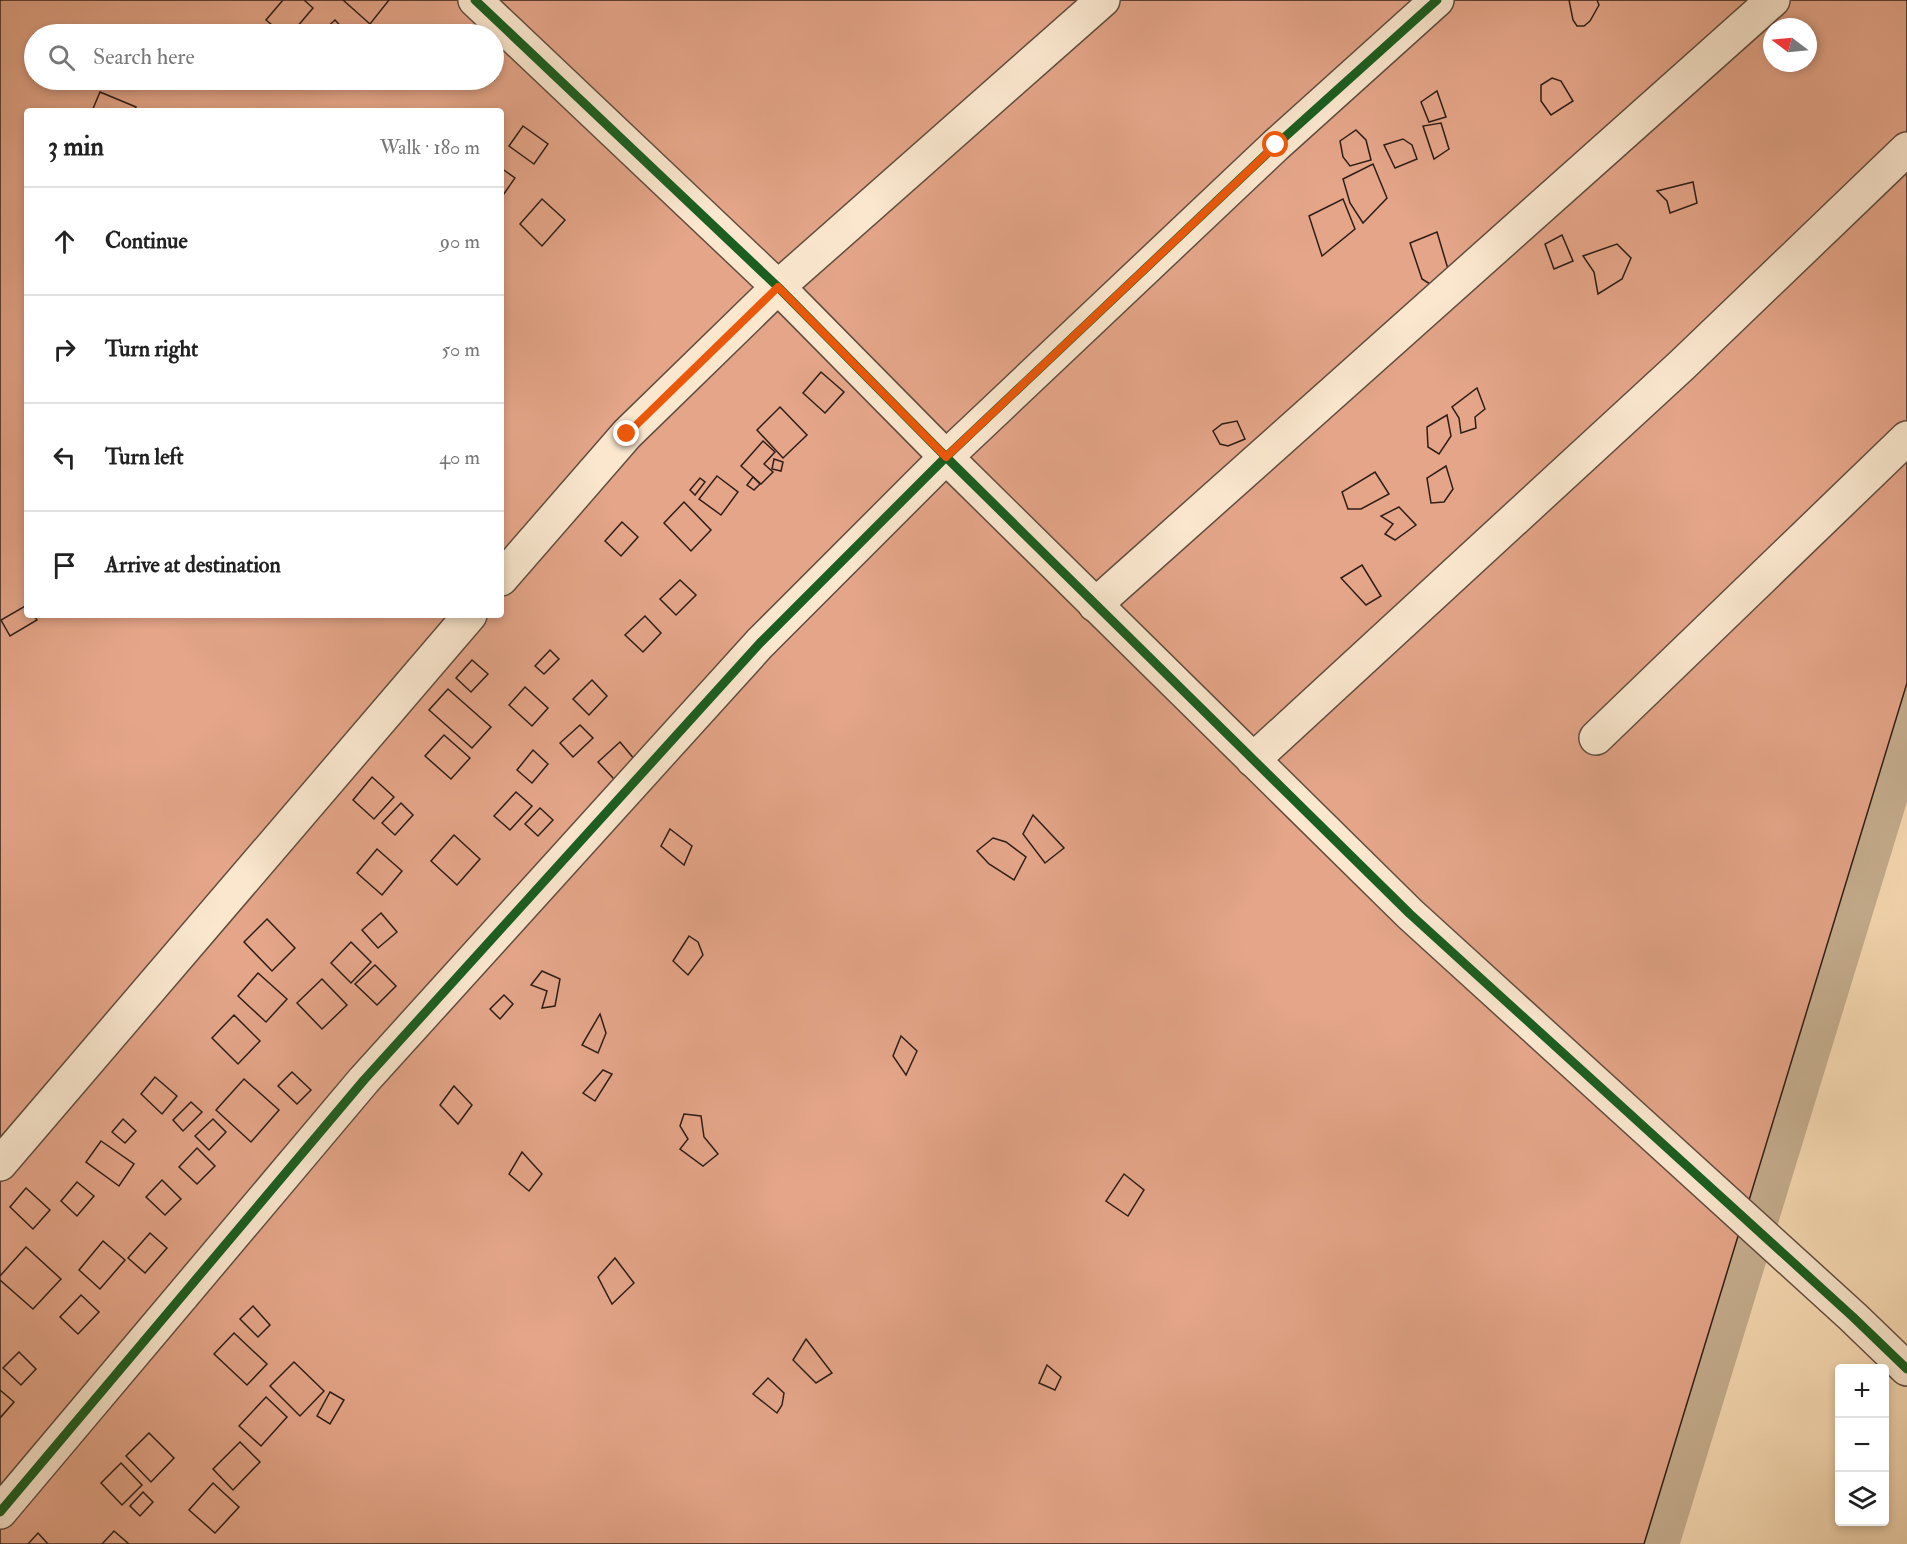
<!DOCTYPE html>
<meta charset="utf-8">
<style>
body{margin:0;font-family:"IM FELL Double Pica",serif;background:#f6f6f6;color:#222}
.controls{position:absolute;right:18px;bottom:18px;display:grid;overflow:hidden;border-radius:6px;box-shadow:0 3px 9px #0003}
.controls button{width:54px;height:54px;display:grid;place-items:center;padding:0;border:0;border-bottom:2px solid #e0e0e0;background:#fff;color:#222;font:30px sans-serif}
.compass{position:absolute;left:1763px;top:18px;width:54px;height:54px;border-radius:50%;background:#fff;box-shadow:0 3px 9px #0003;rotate:286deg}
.stop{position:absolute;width:18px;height:18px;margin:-14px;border:4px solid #ea580c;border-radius:50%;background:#fff}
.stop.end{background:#ea580c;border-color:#fff;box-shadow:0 2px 6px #0008}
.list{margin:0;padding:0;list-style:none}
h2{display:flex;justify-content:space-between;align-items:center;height:78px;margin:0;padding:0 24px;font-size:26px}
h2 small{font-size:20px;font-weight:400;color:#767676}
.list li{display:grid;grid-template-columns:39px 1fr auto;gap:18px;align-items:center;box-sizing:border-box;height:108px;padding:0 24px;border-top:2px solid #e0e0e0}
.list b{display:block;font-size:22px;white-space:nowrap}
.list em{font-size:20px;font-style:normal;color:#767676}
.icon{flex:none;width:33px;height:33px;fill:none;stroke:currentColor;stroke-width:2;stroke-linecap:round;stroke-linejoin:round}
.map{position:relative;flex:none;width:1907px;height:1544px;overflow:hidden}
.search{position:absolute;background:#fff;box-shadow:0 3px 9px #0003;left:24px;top:24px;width:480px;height:66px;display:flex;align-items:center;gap:15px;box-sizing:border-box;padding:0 21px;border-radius:33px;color:#767676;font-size:22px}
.panel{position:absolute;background:#fff;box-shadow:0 3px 9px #0003;left:24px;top:108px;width:480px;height:510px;border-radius:6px}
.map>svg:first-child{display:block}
.shadow{fill:#0003;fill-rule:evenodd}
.building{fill:#e4a588;stroke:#2f1e18;stroke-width:1.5;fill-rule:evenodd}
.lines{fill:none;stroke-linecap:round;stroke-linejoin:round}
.minor-casing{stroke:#614d3f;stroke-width:36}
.minor{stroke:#fae7ce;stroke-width:33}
.cycleway-casing{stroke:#fae7ce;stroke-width:13}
.cycleway{stroke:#1b5e20;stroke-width:9}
.route{stroke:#ea580c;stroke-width:8}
</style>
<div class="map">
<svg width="1907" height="1544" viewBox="0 0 1907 1544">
<rect width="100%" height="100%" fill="#f7dab3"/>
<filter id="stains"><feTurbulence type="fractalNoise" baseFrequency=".00333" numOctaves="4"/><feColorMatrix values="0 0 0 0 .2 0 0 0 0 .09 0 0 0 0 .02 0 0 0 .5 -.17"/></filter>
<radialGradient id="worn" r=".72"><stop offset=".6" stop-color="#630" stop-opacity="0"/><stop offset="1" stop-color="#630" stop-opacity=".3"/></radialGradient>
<path class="shadow" d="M0,0h1907v802l-227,742h-1680zM1772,27h36v36h-36zM34,34h460v46h-460zM27,111h474v504h-474z"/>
<g class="building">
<path d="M0,0h1907v683l-263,861h-1644zM1772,27h36v36h-36zM34,34h460v46h-460zM27,111h474v504h-474z"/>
<path d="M283,0h21l9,8 -22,26h-8l-17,-14z"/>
<path d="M343,0h46l-19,24z"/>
<path d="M1569,0h28l2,5 -9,16 -6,5h-7l-4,-6z"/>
<path d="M335,20l13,14h-28z"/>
<path d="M1552,78l9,3 12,20 -22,14 -10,-14v-16z"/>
<path d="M1437,91l9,26 -17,5 -8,-20z"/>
<path d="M100,92l36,15 -2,4h-42z"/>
<path d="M1441,123l8,26 -15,10 -11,-33z"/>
<path d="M523,126l25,18 -14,20 -25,-18z"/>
<path d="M1356,130l10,10 5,20 -21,6 -7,-9 -3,-16z"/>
<path d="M1403,139l9,6 5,14 -22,9 -11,-23z"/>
<path d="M1373,164l14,34 -24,25 -13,-20 -7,-24z"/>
<path d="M501,168l14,10 -14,20z"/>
<path d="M1693,182l4,21 -27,10 -3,-12 -10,-10z"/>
<path d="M542,199l23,21 -23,26 -22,-22z"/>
<path d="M1343,199l12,30 -33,27 -13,-40z"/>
<path d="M1437,232l11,37 -18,15 -8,-5 -12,-36z"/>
<path d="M1562,235l11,26 -19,8 -9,-25z"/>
<path d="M1617,244l14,14 -9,21 -24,15 -4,-22 -11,-16z"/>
<path d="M821,372l23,20 -19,21 -22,-20z"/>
<path d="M1477,388l8,21 -10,8 1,11 -15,5 -2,-15 -7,-11z"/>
<path d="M780,407l27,28 -24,23 -26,-28z"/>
<path d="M1447,415l4,21 -12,18 -11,-7 -1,-20z"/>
<path d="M1237,421l8,18 -17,7 -8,-2 -7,-13 9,-7z"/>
<path d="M763,441l12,11 -11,12 9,8 -12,12 -20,-18z"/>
<path d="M774,459l9,3 -2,9 -9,-2z"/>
<path d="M1446,466l7,23 -9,13 -13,1 -4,-25z"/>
<path d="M1375,472l14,22 -28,15h-13l-6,-17z"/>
<path d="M717,476l21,16 -17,23 -22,-16z"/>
<path d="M753,477l7,7 -6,6 -7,-5z"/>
<path d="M700,478l5,4 -10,13 -5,-5z"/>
<path d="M684,502l27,28 -20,21 -27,-28z"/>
<path d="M1399,507l17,18 -21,15 -10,-6 8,-10 -12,-8z"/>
<path d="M622,522l16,15 -17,19 -16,-15z"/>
<path d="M1362,565l19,31 -15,9 -25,-27z"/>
<path d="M680,580l16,15 -20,20 -16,-16z"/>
<path d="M27,605v10h7l3,5 -27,16 -9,-16z"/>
<path d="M645,616l16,17 -18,19 -18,-17z"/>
<path d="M550,650l9,9 -15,15 -9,-8z"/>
<path d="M472,660l16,14 -17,18 -15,-14z"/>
<path d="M592,680l15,16 -18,19 -16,-16z"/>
<path d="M525,687l23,21 -16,18 -23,-21z"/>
<path d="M448,689l43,38 -19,21 -43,-38z"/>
<path d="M580,725l13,13 -20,19 -13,-14z"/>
<path d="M444,735l26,23 -19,21 -26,-23z"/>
<path d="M620,742l15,18 -21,19 -16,-17z"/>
<path d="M533,750l15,14 -16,19 -15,-13z"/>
<path d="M372,777l22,20 -20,22 -21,-19z"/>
<path d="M516,792l16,14 -22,24 -16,-14z"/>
<path d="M401,803l12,12 -18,20 -13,-12z"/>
<path d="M540,808l13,12 -15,16 -13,-12z"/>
<path d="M1033,815l31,33 -19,15 -22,-29z"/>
<path d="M670,829l22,17 -8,19 -23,-19z"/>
<path d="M454,835l26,24 -23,26 -26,-24z"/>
<path d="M993,838l13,4 20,15 -12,23 -25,-16 -12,-13z"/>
<path d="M377,849l25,22 -20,24 -25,-22z"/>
<path d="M381,913l16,19 -19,16 -16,-18z"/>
<path d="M267,919l28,29 -23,23 -28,-29z"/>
<path d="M689,936l9,6 5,13 -15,20 -15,-14z"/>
<path d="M351,942l20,20 -20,21 -20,-20z"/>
<path d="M375,965l21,21 -19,19 -22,-21z"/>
<path d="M542,971l18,8 -5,27 -13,2 5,-17 -16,-6z"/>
<path d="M258,973l29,26 -21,23 -28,-26z"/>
<path d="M322,979l25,26 -25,24 -25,-26z"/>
<path d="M504,995l9,9 -13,15 -10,-10z"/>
<path d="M600,1014l6,19 -8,20 -16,-8z"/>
<path d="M234,1015l26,26 -22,23 -26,-26z"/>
<path d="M901,1036l16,15 -11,24 -13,-19z"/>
<path d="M603,1070l9,4 -17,27 -12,-8z"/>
<path d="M292,1072l19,18 -14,14 -19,-18z"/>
<path d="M155,1077l22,19 -15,18 -21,-20z"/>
<path d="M244,1079l35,31 -28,32 -35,-32z"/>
<path d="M454,1086l18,19 -14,19 -18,-19z"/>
<path d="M191,1102l11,10 -19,19 -10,-11z"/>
<path d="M684,1114l17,2 3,21 14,17 -15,12 -23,-17 8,-10 -8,-13z"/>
<path d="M123,1119l13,12 -11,12 -13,-11z"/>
<path d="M213,1119l13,13 -17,18 -14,-14z"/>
<path d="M101,1141l33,23 -15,22 -33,-24z"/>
<path d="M197,1148l18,18 -18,18 -18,-17z"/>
<path d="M522,1152l20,22 -13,17 -20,-17z"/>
<path d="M1124,1174l20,16 -16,26 -22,-15z"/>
<path d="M162,1180l19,19 -16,16 -19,-18z"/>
<path d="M77,1182l17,14 -17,20 -16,-15z"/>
<path d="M26,1188l24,22 -17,19 -23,-22z"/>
<path d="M150,1233l17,15 -22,25 -17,-15z"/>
<path d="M103,1241l22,19 -25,29 -21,-19z"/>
<path d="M26,1247l35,32 -28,30 -33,-29v-4z"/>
<path d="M615,1258l19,25 -22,21 -14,-27z"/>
<path d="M81,1295l18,17 -21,22 -18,-17z"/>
<path d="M253,1306l17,19 -12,12 -18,-18z"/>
<path d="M234,1333l33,31 -20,21 -33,-31z"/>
<path d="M806,1339l26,34 -16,10 -23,-23z"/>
<path d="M19,1352l17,17 -15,16 -18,-17z"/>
<path d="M294,1362l30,29 -24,25 -30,-30z"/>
<path d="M1047,1365l14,12 -6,13 -16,-7z"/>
<path d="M768,1378l16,15 -2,12 -5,8 -24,-19z"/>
<path d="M0,1390l14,12 -14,16z"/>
<path d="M330,1392l14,8 -14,24 -13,-8z"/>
<path d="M266,1397l21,20 -26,29 -22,-20z"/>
<path d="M149,1433l25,25 -23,24 -25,-26z"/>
<path d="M240,1442l20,20 -27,28 -20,-21z"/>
<path d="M121,1463l21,22 -20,20 -21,-22z"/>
<path d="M213,1483l26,24 -24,26 -26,-23z"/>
<path d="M143,1492l10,10 -13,14 -10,-10z"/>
<path d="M114,1531l15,13h-27z"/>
<path d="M38,1533l10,11h-20z"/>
</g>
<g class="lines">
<defs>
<g id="minor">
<path d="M475,0l303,287 168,170 464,457 443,403 54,52"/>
<path d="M501,579l126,-145 151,-147 325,-287"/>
<path d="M1095,605l678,-605"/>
<path d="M1596,738l311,-300"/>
<path d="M1253,760l429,-395 225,-216"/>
<path d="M0,1164l470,-549"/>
<path d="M0,1512l364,-432 396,-437 186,-186 330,-312 161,-145"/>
</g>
</defs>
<use href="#minor" class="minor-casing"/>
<use href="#minor" class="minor"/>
<defs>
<g id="cycleway">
<path d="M475,0l303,287 168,170 464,457 443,403 54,52"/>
<path d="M0,1512l364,-432 396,-437 186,-186 330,-312 161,-145"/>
</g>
</defs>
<use href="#cycleway" class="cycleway-casing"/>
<use href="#cycleway" class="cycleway"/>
</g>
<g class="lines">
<path class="route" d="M627,434l151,-147 168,170 330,-312"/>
</g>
<rect width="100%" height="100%" filter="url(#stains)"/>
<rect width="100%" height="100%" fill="url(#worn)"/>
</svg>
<div class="controls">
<button>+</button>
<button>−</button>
<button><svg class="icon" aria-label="layers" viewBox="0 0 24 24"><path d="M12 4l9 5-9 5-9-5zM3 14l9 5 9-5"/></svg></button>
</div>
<svg class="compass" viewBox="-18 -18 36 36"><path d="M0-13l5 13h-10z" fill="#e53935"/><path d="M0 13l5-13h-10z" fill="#767676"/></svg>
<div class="stop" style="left:1276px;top:145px"></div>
<div class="stop end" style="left:627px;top:434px"></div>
<div class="search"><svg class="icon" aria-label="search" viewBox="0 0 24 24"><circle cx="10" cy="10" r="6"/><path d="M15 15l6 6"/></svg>Search here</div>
<section class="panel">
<h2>3 min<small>Walk · 180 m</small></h2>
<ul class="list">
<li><svg class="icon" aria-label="ahead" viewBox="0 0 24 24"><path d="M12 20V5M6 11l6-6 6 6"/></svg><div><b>Continue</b></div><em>90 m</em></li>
<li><svg class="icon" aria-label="right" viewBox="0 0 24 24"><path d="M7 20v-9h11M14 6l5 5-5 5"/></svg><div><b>Turn right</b></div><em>50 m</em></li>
<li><svg class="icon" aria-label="left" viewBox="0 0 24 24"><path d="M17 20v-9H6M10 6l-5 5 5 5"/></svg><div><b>Turn left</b></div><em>40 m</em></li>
<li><svg class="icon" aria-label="arrive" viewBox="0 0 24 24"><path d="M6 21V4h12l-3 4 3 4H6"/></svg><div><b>Arrive at destination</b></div></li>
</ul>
</section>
</div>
